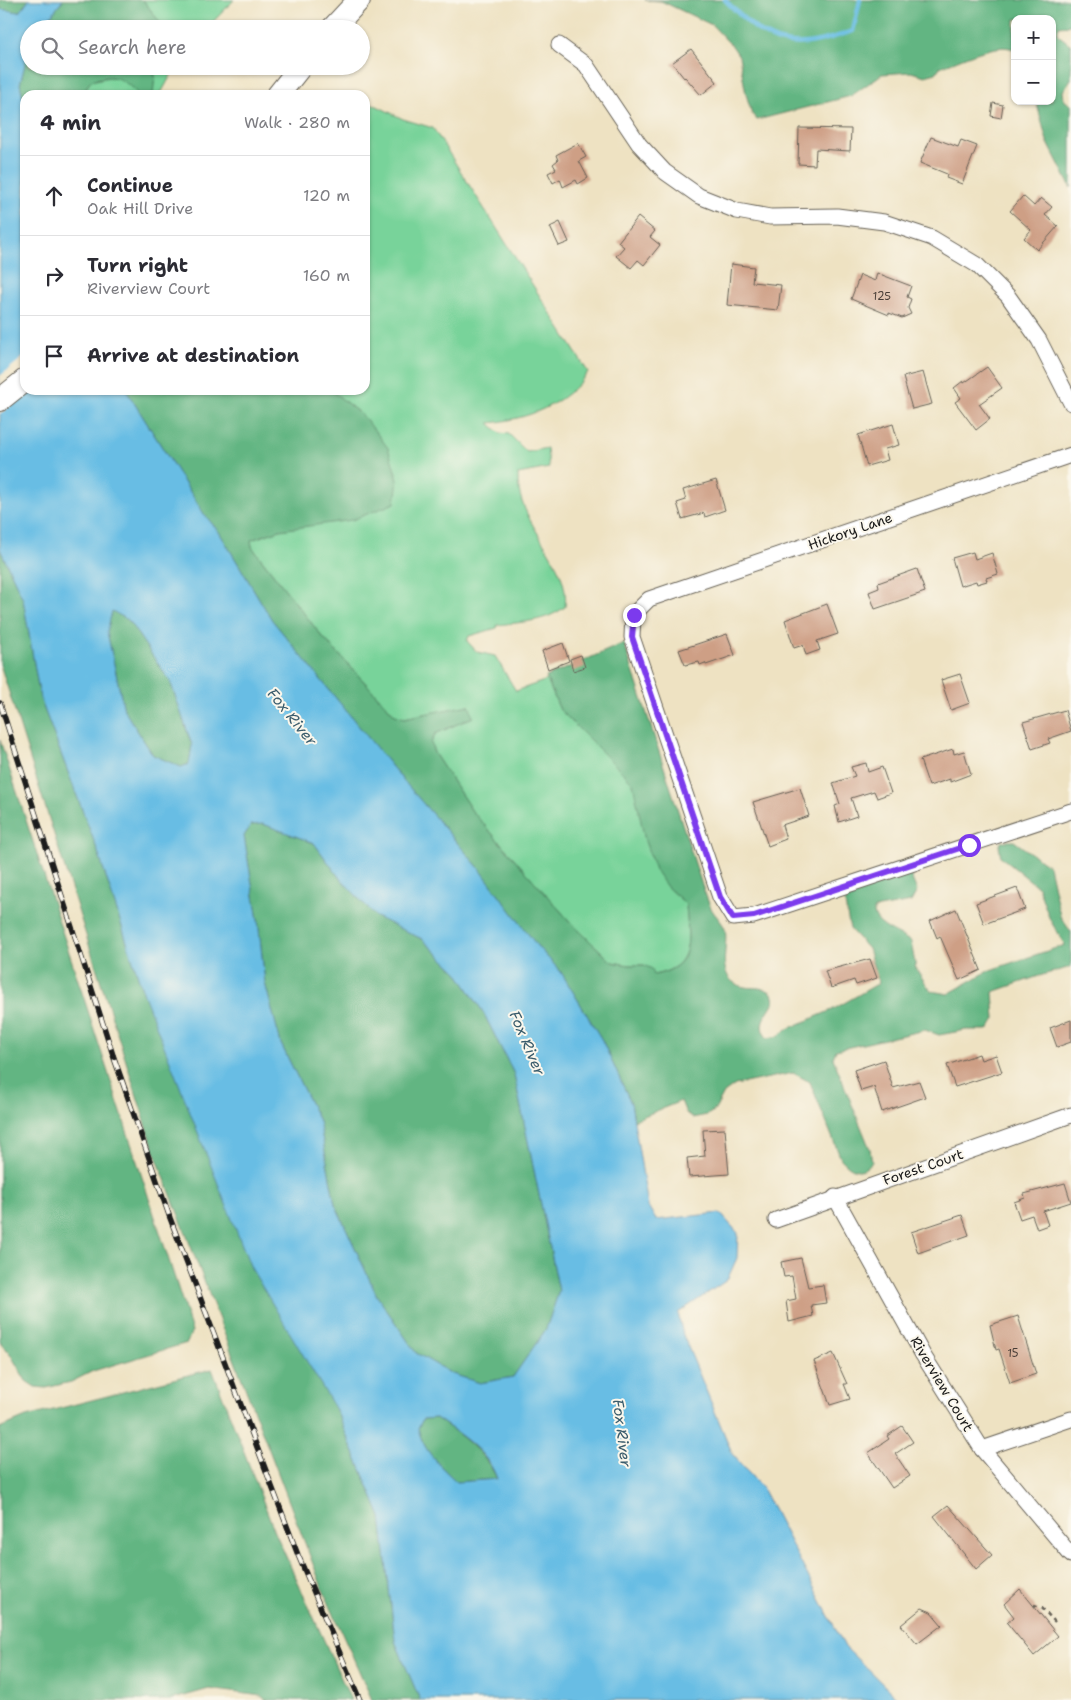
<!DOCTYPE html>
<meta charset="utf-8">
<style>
body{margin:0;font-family:"Shantell Sans",sans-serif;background:#f2f2f3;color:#2b2b33}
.controls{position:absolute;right:15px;top:15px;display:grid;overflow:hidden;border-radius:10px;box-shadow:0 1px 4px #0004}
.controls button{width:45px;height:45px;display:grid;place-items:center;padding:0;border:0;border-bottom:1px solid #e1e1e2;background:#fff;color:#2b2b33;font:25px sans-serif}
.stop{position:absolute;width:15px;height:15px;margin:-11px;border:4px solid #7c3aed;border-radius:50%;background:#fff}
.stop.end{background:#7c3aed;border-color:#fff;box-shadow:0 1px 5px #0008}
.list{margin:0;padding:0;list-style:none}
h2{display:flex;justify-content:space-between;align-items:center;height:65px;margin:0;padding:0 20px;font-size:21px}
h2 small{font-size:16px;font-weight:400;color:#7c7c81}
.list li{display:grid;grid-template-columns:32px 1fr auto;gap:15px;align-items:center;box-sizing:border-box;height:80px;padding:0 20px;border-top:1px solid #e1e1e2}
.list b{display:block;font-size:19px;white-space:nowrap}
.list p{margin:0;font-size:16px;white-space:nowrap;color:#7c7c81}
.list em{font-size:16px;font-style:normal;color:#7c7c81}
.icon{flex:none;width:28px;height:28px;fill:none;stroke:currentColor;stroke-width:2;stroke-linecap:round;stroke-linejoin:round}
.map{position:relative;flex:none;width:1071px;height:1700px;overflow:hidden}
.search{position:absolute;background:#fff;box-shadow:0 1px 4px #0004;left:20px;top:20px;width:350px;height:55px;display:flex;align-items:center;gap:12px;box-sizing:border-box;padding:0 18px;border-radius:28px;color:#7c7c81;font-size:19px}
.panel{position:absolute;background:#fff;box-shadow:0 1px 4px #0004;left:20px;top:90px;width:350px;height:305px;border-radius:15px}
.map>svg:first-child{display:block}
.green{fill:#78d39a;stroke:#4a785b}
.forest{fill:#62b582;stroke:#3f684f}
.water{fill:#67bde4;stroke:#426c80;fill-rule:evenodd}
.pier{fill:#eee2c2}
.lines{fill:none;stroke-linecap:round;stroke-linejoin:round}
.stream{stroke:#67bde4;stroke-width:4.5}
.building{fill:#ce9f85}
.street-casing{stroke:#666156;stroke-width:17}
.primary-casing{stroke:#666156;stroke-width:24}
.path{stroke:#666156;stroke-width:2.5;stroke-dasharray:4 4;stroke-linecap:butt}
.street{stroke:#fff;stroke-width:15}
.primary{stroke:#fff;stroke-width:22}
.rail-casing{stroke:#1c1c1c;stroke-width:5.5}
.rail{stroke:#fbf7ec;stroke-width:4;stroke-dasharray:11;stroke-linecap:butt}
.route{stroke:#7c3aed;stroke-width:6}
.labels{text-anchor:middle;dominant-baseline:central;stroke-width:4;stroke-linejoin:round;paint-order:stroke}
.number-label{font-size:11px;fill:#483d36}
.street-label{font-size:14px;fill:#1c1c1c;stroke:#fbf7ec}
.water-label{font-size:15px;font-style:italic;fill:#3a5c6c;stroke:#fbf7ec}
</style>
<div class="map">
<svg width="1071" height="1700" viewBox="0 0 1071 1700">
<rect width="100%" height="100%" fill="#fbf7ec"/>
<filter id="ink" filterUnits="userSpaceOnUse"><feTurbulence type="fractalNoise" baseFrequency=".02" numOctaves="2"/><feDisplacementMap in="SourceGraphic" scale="10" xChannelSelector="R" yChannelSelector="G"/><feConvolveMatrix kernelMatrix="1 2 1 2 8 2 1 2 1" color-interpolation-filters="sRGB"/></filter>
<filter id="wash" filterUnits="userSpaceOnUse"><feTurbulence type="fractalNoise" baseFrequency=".0096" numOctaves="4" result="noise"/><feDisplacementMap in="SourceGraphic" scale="20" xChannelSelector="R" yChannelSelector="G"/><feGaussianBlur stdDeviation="1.12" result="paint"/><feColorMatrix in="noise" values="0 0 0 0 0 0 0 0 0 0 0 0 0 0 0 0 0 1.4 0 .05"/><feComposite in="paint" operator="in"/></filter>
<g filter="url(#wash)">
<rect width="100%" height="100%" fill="#eee2c2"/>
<g class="green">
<path d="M143,0h91l-28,29h-41z"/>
<path d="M145,66h31l-16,29h-8l3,-20z"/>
<path d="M109,77l14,2 16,16h-53v-7l5,-7z"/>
<path d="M371,103l32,16 30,9 155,244c-23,33 -60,47 -99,51l11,10 9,1 18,18 20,-4 2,20 -31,6c-3,50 54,87 47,133 -20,15 -43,15 -68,18v3l-28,8 -2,5 10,11 18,4 21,35 31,-11 13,30 73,73 34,104 19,17c2,35 10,63 -33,71l-9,-10h-15l-17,-3 -40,-38 -100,-113 -38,-58 -3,-10 4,-9 38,-17 -48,-3 -21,4 -9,-3 -75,-81 -68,-87 -1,-7 29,-10 24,-5 61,-107 -34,-28h34v-279z"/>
</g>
<g class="forest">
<path d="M0,0h29l-10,12 -19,-3z"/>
<path d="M63,0h80l22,29h-124z"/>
<path d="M645,0h128l3,3h8l3,-3h284v25l-12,1 -2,8 14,11v34l-8,12 1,9 7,5v83l-24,-47 -11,-40h16v-82h-37v31c-16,-10 -58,11 -75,17l-4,6 -11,3 -14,-4 -29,2 -31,22 -94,24 -5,-6 -6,-20 -7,-38 -6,-9 -21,-22 -51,-24z"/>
<path d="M29,48v18h116l10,9 -2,19 -14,1c-16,-16 -24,-23 -48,-14l-5,7v7h-61v13l-5,-24z"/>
<path d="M126,390h205l34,28 23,30 10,32 -3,23 -43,17 -72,10 -29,10 1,7 68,87 75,81 9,3 65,-13 4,12 -38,17 -4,9 3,10 38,58 100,113 40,38 17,3h15l8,4 2,6c42,-8 34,-36 32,-71l-19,-17 -12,-17 -10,-29 -12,-58 -73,-73 -14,-33 78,-34 78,242c3,8 6,17 10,25 4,6 11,13 13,19 4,18 -9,43 11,55 12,7 25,0 36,9l2,8c-6,14 -19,21 -7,37l12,-2 6,-6 47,-20 47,-27 -11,-34 -18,-20 -6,-30c20,-14 43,-18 66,-25l7,17 -6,11 -37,7c-2,17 25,24 37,33l5,27 15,22 17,3 42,-24 75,-25 -15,-25 -12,-33 -37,-30 -2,-11 3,-5h12l35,25 11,50 11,16v35l-32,9 -46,16 2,27 -7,11h-22l-27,5 -14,-5 -89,20 -3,8 37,91 2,13c-11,13 -20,9 -31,-3l-31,-77 -17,-9 -58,12 -11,8 -9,17 -8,5 -15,3 -6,-5 -5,-12 -47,19 -3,-17 -29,-63 -41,-68 -23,-25 -59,-79 -77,-89 -130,-159 -53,-88 -15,-18z"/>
<path d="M0,549l23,50 17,99 57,151 47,146 192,415 45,107 14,124 25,59h-48l-49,-110 -167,-434 -156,-492z"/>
<path d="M112,610l16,10 42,61 22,64 -3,19 -8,3 -28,-12 -29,-45 -17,-78z"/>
<path d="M0,740l192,591 -5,12 -94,28 -22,11 -25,6 -11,-1 -9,-6 -17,-29 -9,-10z"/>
<path d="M263,824l51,19 25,34 37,40 46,22 35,33 26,40 31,62 45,217 -13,38 -33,48 -33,6 -28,-9 -36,-21 -39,-57 -42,-92 -16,-83 -38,-77 -16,-61 -7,-63 -14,-84 7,-11z"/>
<path d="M212,1369l63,163 76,168h-85l-5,-4 -52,-7 -39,11h-170v-272l26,-11z"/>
<path d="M436,1418c24,17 49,33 61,61l-40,3c-17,-16 -34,-31 -39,-54l5,-9z"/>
</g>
<path class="water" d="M29,0h34l-22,29h-12v19l-9,36 5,24v282h101l78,124 15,18 53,88 130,159 77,89 59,79 23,25 41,68 29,63 17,103 8,14 64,-7 18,20 -1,25 -10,22 -49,33 5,22 50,120 29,33 83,159 54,53h-479l-25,-59 -14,-124 -45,-107 -85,-142 -107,-273 -47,-146 -57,-151 -17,-99 -23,-50v-540l19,3zM112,611l16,9 42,61 22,64 -3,19 -8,3 -28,-12 -29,-45 -17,-78zM263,824l51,19 25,34 37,40 46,22 35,33 26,40 31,62 45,217 -13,38 -33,48 -33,6 -28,-9 -36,-21 -39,-57 -42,-92 -16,-83 -38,-77 -16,-61 -7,-63 -14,-84 7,-11zM436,1418c23,16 52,33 61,61l-40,3c-17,-16 -34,-31 -39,-54l5,-9z"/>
<path class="pier" d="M25,356v34h5l-30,24v-38z"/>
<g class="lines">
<path class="stream" d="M725,0c46,48 65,53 128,31l7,-31"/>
</g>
<g id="blocks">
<g class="building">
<path d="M691,49l26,33 -16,13 -16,-18 -1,1 -12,-15z"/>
<path d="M993,103l10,2 -2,13 -10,-2z"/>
<path d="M799,128l52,1 -1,22 -34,-2 -1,16 -17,-1z"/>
<path d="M931,137l27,10 3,-7 16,6 -15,38 -16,-6 1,-4 -27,-11z"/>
<path d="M578,143l8,14 -7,4 9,17 -10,6 -2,-4 -13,7 -3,-8 -7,4 -5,-10 8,-4 -3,-5 5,-4 -2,-5z"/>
<path d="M1023,196l11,10 7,-8 11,9 -7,8 13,11 -21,24 -13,-12 7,-8 -21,-19z"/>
<path d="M638,217l17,14 -5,6 10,8 -16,20 -6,-5 -7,8 -15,-12 8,-9 -6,-5z"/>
<path d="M560,222l9,20 -10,4 -9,-19z"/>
<path d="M731,264l23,3 -2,15 29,3 -3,25 -51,-5z"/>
<path d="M877,273l34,13 -4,11 4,2 -3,9 3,6 -9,4 -13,-5v2l-38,-16 9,-24 15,6z"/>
<path d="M987,367l15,21 -23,16 11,15 -14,11 -21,-28 6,-4 -7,-10 9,-7 1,2z"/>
<path d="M923,372l9,32 -20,5 -9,-32z"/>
<path d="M893,424l6,21 -14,4 3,11 -21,6 -9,-31z"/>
<path d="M716,480l9,30 -20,7 -1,-4 -22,6 -5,-16 9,-3 -3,-10z"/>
<path d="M973,552l2,7 17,-6 6,21 -12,4 1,3 -10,3 -1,-3 -16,5 -8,-28z"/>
<path d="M917,569l8,23 -50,17 -6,-17 10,-4 -1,-5z"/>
<path d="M827,604l11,30 -21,7 3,9 -14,5 -3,-10 -9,3 -9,-28z"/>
<path d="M727,634l8,21 -29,10 -1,-2 -5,2 -1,-3 -14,3 -6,-15z"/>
<path d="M563,643l6,18 -21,8 -6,-18z"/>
<path d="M581,655l4,12 -12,4 -3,-12z"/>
<path d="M960,674l10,29 -19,7 -10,-30z"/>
<path d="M1065,710l6,21 -23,8 2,4 -18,6 -9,-27z"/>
<path d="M953,749l1,5 10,-3 7,23 -21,8v-3l-21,7 -9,-26z"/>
<path d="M866,763l2,9 14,-5 9,26 -14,5 -3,-7 -23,7 6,18 -18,6 -4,-16 5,-2 -7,-21 22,-7 -4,-9z"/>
<path d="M800,788l9,28 -27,9 4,14 -18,7 -15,-44z"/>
<path d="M1017,888l8,21 -41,15 -8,-21z"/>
<path d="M956,909l25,61 -22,10 -19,-44 -3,2 -7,-17z"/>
<path d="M870,959l7,19 -21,7 -2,-5 -23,8 -6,-17z"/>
<path d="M1071,1020v22l-14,5 -7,-19z"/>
<path d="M979,1054l2,6 15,-5 6,17 -47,15 -8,-22z"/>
<path d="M884,1060l9,28 26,-7 6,16 -43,15 -8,-25 -13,4 -7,-21z"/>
<path d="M725,1129l4,45 -40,3 -2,-19 18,-2 -2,-26z"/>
<path d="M1065,1183l6,19 -28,9 5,14 -11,4 -5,-14 -12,4 -6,-17 11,-4 -1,-4z"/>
<path d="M962,1215l7,20 -51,18 -7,-21z"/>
<path d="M801,1258l7,29 15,-2 3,18 -15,2 2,11 -24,6 -3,-21 10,-2 -4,-23 -8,1 -3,-15z"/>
<path d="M1018,1316l18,58 -26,9 -11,-34 -3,1 -6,-25z"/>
<path d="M833,1353l14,31h-3l6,15 -20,6 -16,-44z"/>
<path d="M902,1426l11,16 -18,12 15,22 -18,12 -24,-35 21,-14 -2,-3z"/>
<path d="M948,1505l44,50 -16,14 -42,-53z"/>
<path d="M1020,1589l38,47 -24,20 -27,-33 7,-6 -10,-13z"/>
<path d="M922,1608l9,4 11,13 -25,19 -16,-19z"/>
</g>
</g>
</g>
<g filter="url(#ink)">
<use href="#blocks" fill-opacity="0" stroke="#666156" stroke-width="1"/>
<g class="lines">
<defs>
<g id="street">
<path d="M559,45l27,20 53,79 26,28 34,24 38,15 33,6 67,-1 47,6 48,16 45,27 31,31 31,44 32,63"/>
<path d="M1071,455l-422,144 -16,16 -1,22 88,260 13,21 21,-2 317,-105"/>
<path d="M835,1197l88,158 59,94 89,106"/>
<path d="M776,1220l295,-105"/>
<path d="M982,1449l89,-30"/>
</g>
<g id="primary">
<path d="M332,29l27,-29"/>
<path d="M278,95l23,-29"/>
<path d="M0,400l25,-20"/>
</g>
</defs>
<use href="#street" class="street-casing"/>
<use href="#primary" class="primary-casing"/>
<path class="path" d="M1034,1605l7,2 14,15"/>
<use href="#street" class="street"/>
<use href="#primary" class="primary"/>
<defs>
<path id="rail" d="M0,703l113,352 57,163 128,337 62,145"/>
</defs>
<use href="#rail" class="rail-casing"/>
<use href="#rail" class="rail"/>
</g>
</g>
<g class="lines" filter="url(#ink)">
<path class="route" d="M634,615l-2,22 88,260 13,21 21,-2 215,-71"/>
</g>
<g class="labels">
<g class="number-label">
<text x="882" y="296">125</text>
<text x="1013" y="1353">15</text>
</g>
<g class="street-label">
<text transform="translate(850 531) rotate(-19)">Hickory Lane</text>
<text transform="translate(923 1167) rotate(-19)">Forest Court</text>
<text transform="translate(942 1384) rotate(59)">Riverview Court</text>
</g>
<g class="water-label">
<text transform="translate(292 717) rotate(51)">Fox River</text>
<text transform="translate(527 1043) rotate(67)">Fox River</text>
<text transform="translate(622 1433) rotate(83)">Fox River</text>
</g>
</g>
</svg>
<div class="controls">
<button>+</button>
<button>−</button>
</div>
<div class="stop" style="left:969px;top:845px"></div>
<div class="stop end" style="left:634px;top:615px"></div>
<div class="search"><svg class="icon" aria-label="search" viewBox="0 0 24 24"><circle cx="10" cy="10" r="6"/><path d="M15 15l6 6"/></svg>Search here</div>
<section class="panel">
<h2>4 min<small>Walk · 280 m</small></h2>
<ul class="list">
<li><svg class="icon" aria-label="ahead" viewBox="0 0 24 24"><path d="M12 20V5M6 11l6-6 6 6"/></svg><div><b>Continue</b><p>Oak Hill Drive</p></div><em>120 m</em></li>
<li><svg class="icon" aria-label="right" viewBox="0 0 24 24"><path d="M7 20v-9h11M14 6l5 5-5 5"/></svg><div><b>Turn right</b><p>Riverview Court</p></div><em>160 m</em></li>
<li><svg class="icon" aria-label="arrive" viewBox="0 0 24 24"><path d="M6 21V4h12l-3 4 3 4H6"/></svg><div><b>Arrive at destination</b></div></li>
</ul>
</section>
</div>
